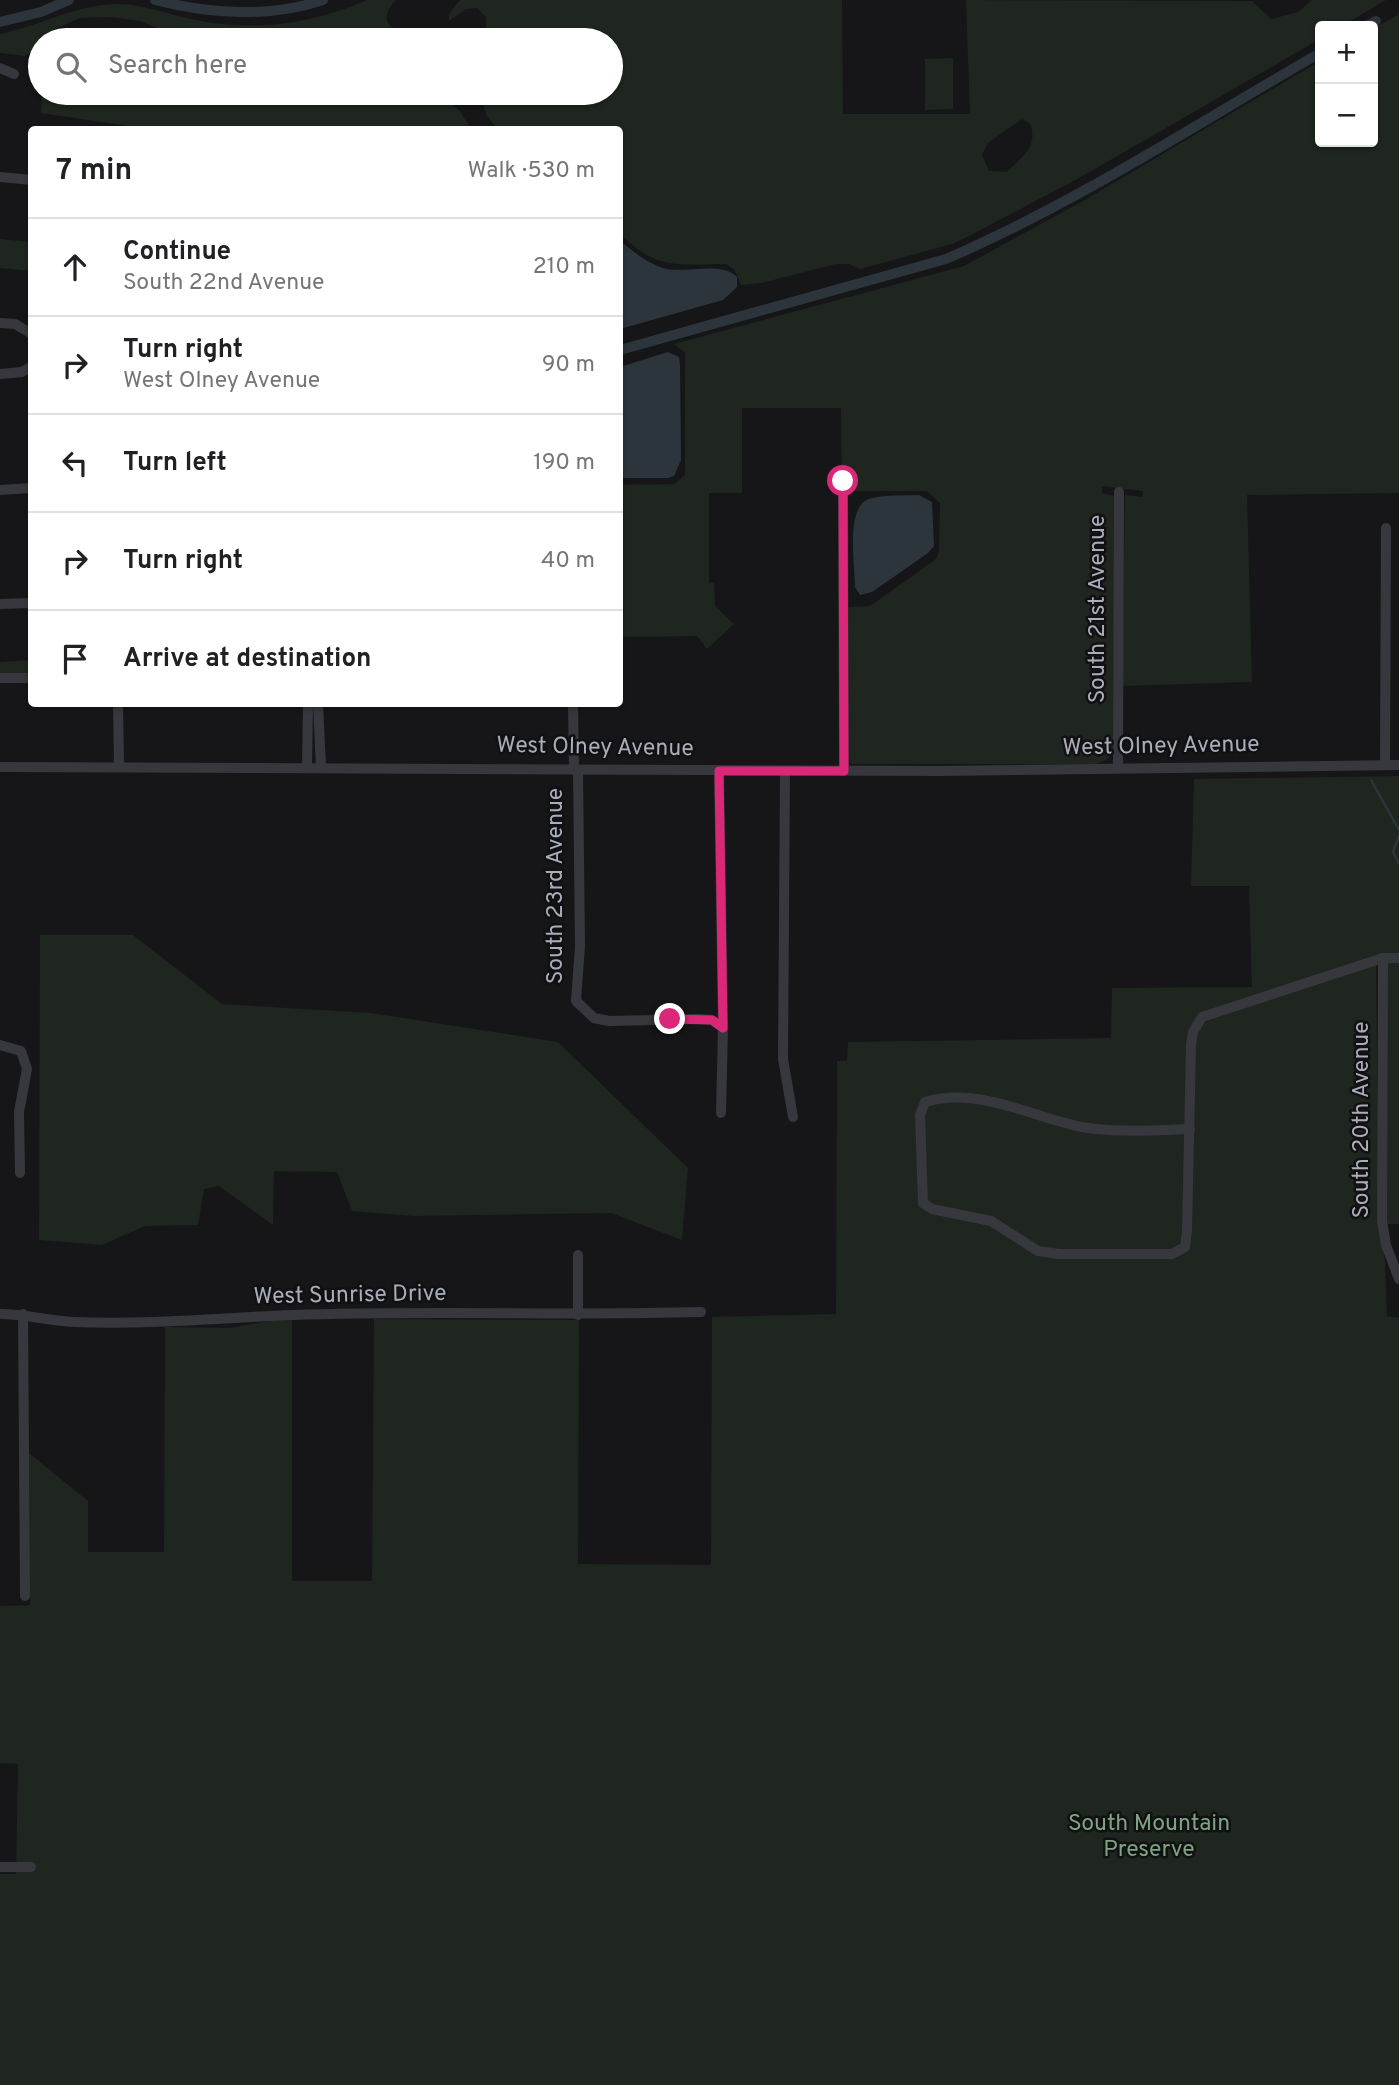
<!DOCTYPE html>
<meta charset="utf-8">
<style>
body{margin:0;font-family:Overpass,sans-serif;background:#f2f2f2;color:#202124}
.controls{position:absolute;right:21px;top:21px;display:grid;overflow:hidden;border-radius:7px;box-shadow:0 2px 5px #0004}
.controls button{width:63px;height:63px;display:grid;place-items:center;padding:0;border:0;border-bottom:2px solid #e0e0e0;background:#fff;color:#202124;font:35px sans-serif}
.stop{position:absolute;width:21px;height:21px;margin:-16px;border:5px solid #db2777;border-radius:50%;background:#fff}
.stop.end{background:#db2777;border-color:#fff;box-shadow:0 2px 7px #0008}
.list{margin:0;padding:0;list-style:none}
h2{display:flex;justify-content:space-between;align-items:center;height:91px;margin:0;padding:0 28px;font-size:30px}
h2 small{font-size:23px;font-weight:400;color:#757577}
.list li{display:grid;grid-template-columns:46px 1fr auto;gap:21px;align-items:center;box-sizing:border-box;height:98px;padding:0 28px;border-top:2px solid #e0e0e0}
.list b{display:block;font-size:26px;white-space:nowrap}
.list p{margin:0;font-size:23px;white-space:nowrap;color:#757577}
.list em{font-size:23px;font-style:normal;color:#757577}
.icon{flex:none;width:38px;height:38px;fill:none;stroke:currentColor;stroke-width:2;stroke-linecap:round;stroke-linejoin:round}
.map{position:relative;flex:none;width:1399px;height:2085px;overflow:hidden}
.search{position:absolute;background:#fff;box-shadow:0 2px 5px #0004;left:28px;top:28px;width:595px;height:77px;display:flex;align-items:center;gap:18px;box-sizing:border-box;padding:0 24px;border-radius:38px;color:#757577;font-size:26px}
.panel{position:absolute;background:#fff;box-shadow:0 2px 5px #0004;left:28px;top:126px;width:595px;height:581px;border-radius:7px}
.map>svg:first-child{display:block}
.green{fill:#1e261f;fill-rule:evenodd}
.water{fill:#2c353c}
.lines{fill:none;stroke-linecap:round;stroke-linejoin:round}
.stream{stroke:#2c353c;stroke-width:2.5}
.canal{stroke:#2c353c;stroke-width:10}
.minor{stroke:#37383d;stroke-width:10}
.route{stroke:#db2777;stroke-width:9}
.labels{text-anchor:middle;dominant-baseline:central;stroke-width:5;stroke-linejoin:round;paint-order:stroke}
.street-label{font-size:23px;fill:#a8adb8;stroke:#111113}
.park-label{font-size:23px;fill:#7fa381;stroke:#111113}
</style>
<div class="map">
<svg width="1399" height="2085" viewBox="0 0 1399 2085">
<rect width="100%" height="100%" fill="#161618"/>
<g class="green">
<path d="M367,0h29c-11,12 -15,22 2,31l1,9h-213l-46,-19 -29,-4 -31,1 -23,10 -10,12h-7v6l-15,10 -25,-3v-19c40,-8 77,-30 118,-30 25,0 53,11 78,16 59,12 116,4 171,-20z"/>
<path d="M460,0h382l1,114h127l-4,-114 286,1 19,18 27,-7 14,-12h74l-44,26h-22v13l-239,138 -112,59 -17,8 -92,25 -11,-5h-13l-74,19 -21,2 -7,-16 -8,-5c-50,0 -68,7 -106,-30v-104l-123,-1 -10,-13 -8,-23h132v-53h-125v-23l-9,-9 -11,1 -17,12v-7zM1022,119l8,5c9,23 -9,33 -23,48l-18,-1 -7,-16 6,-12z"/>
<path d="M1399,14v479l-152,2 5,187 -130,4 3,-191 17,2 1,-6 -41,-5v7l12,3v249l-6,14 -12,5h-245l-5,-12v-145l24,-1 66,-47 3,-7 1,-49 -13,-12h-85l-1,-83h-99v85h-33v89l5,1 1,23 19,18 -27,25 -10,-13 -77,1v-152l54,-1 11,-9v-122l-11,-9 290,-78 119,-65 237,-140v81h53v-113z"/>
<path d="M106,31l47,9h-76l8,-6z"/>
<path d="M953,58v51l-28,1v-51z"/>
<path d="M42,93h396l22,18 11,18 -317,1 -113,-17z"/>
<path d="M0,239l31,3v29l-31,-3z"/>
<path d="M31,660v13h-31v-11z"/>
<path d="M1399,776v179l-23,1 2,268 7,37 2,55 12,2v767h-1399v-211h16l2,-110 -18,-1v-157l30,-1 -1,-152 59,48v51h76l1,-225 65,1 62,-11v264h80l2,-262 205,1 -1,244 133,1 1,-248 124,-3 1,-253h10l1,-19 263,-4 1,-50 140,-1 -3,-101h-58l3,-107z"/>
<path d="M40,935h93l89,69 149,9 187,29 130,126 -6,72 -71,-27 -197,3 -62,-5 -15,-39 -63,-1 -1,54 -54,-39 -15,3 -6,36 -53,1 -43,19 -63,-5z"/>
<rect x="1387" y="963" width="12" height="261"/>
</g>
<g class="water">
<path d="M620,241c14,11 29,24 47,28 20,4 55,-8 70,8v10l-14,13 -103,29z"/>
<path d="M668,352l11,5 1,8 1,95 -7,16 -6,2h-48v-111z"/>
<path d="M919,495l13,7 2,44 -6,7 -56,39 -12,3 -5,-8c0,-21 -10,-80 14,-88 15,-5 35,-3 50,-4z"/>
</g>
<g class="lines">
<g class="stream">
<path d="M1371,780l28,50"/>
<path d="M1399,836l-6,16 6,12"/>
</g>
<g class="canal">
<path d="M155,0c54,14 115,18 168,0"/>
<path d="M0,22l41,-10 28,-12"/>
<path d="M1366,26l10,-5"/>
<path d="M620,350l326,-91c130,-56 252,-136 374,-206"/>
</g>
<g class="minor">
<path d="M0,68l14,6"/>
<path d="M0,177l32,3"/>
<path d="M0,323l15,1 17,10"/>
<path d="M0,374l22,-2 10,-6"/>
<path d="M843,481l1,290"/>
<path d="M0,490l32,-2"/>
<path d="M0,604l32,-1"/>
<path d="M0,678h32"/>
<path d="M118,704l1,61"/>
<path d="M318,704l3,63"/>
<path d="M573,704l1,66"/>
<path d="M1385,765l1,-237"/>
<path d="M0,767l937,4 462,-6"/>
<path d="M307,767l1,-63"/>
<path d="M1118,768l1,-276"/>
<path d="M578,771l2,175 -4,55 18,17 15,3 90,-2 13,1 11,8 -2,85"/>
<path d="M719,771l4,257"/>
<path d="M785,771l-2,288 10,58"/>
<path d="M1383,958l-1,263 4,24 13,34"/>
<path d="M0,1045l21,6 6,18 -8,43 1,61"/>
<path d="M1190,1129c-35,1 -73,4 -108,-2 -52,-10 -102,-41 -157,-25l-5,13 3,88 9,6 59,12 47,30 21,3h113l13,-7 2,-16 4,-186 2,-13 9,-15 181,-59h16"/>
<path d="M578,1255v60"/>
<path d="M0,1314c25,0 49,7 74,8 73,3 145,-4 218,-7 136,-5 273,1 409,-3"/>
<path d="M23,1314l2,282"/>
<path d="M0,1867h31"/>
</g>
</g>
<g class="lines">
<path class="route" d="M670,1019l42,1 11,8 -4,-257h125l-1,-290"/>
</g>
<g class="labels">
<g class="street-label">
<text transform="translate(1098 609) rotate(-90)">South 21st Avenue</text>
<text transform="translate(1161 747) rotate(-1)">West Olney Avenue</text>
<text transform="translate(595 748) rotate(1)">West Olney Avenue</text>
<text transform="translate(556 886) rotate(-90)">South 23rd Avenue</text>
<text transform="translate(1362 1120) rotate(-90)">South 20th Avenue</text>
<text transform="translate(350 1296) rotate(-1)">West Sunrise Drive</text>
</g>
<g class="park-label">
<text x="1149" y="1824">South Mountain<tspan x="1149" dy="26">Preserve</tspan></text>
</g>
</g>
</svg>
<div class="controls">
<button>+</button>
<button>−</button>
</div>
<div class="stop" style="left:843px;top:481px"></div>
<div class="stop end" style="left:670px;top:1019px"></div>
<div class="search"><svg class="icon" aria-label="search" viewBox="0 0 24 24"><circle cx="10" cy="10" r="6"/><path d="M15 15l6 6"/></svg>Search here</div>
<section class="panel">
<h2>7 min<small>Walk · 530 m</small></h2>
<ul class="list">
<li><svg class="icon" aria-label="ahead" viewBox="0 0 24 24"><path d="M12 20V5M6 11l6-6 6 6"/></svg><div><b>Continue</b><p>South 22nd Avenue</p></div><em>210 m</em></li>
<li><svg class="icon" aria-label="right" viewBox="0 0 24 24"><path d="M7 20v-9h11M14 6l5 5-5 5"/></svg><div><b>Turn right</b><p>West Olney Avenue</p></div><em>90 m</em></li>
<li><svg class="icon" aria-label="left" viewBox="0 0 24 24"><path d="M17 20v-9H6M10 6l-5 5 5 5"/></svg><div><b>Turn left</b></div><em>190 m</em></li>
<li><svg class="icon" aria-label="right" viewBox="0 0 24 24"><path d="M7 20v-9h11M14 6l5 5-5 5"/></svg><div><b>Turn right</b></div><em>40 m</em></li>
<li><svg class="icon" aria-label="arrive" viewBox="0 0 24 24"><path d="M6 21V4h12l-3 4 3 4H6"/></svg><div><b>Arrive at destination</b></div></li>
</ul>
</section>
</div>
